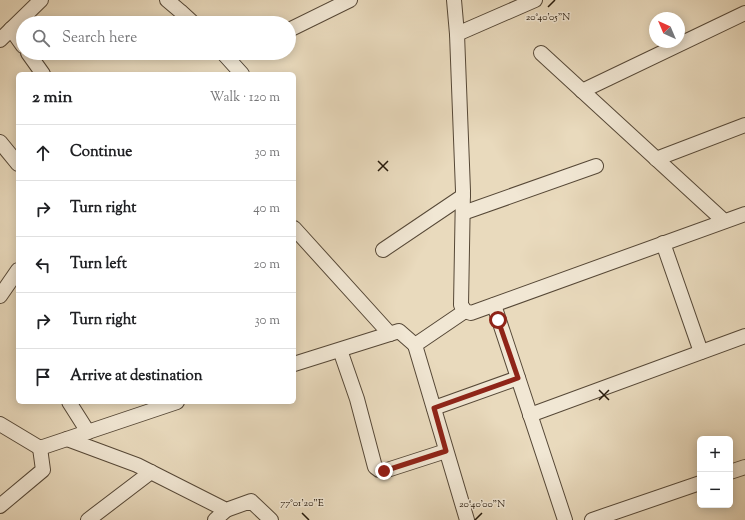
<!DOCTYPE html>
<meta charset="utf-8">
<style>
body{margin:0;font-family:"Sorts Mill Goudy",serif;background:#f6f6f6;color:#202124}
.controls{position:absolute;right:12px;bottom:12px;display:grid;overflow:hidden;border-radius:6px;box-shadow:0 2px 10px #0003}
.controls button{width:36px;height:36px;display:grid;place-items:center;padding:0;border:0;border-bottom:1px solid #e0e0e0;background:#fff;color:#202124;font:20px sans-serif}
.compass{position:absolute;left:649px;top:12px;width:36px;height:36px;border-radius:50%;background:#fff;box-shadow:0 2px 10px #0003;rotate:316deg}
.stop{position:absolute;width:12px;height:12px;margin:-9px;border:3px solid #8f2418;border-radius:50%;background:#fff}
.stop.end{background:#8f2418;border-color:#fff;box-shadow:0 1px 4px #0008}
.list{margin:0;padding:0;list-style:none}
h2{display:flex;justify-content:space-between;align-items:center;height:52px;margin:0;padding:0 16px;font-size:17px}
h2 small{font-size:13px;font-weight:400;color:#757577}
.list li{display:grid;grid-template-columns:26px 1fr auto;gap:12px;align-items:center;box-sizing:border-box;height:56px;padding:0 16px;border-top:1px solid #e0e0e0}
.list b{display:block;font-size:15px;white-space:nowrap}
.list em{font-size:13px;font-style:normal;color:#757577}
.icon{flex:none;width:22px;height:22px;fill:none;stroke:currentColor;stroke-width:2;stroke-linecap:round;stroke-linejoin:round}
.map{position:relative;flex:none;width:745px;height:520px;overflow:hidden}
.search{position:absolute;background:#fff;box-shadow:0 2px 10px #0003;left:16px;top:16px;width:280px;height:44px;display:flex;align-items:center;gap:10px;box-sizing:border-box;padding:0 14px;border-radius:22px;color:#757577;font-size:15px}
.panel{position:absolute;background:#fff;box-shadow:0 2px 10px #0003;left:16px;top:72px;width:280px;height:332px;border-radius:6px}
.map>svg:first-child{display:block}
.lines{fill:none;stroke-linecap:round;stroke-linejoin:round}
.street-casing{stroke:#564837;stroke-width:16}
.street{stroke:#f1e7d4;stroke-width:14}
.route{stroke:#8f2418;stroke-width:5}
.ticks{fill:none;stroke:#25180a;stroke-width:1.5}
.ticks-label{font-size:10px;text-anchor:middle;fill:#25180a;stroke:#f1e7d4;stroke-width:3;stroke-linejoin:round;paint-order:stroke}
</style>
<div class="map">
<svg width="745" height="520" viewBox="0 0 745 520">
<rect width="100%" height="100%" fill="#e9dabd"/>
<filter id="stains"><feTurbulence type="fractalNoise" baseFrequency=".005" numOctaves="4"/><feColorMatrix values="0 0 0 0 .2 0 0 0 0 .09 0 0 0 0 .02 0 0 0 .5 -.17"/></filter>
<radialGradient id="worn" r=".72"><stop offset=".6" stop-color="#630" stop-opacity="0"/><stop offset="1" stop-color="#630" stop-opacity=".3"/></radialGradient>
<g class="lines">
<defs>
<g id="street">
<path d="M167,0l13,11 13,12"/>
<path d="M454,0l3,34 6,157 -2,114 4,6 6,2 274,-99"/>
<path d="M11,29l12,17"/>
<path d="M289,30l61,-30"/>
<path d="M457,34l78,-34"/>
<path d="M0,40l41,-40"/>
<path d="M28,53l15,21"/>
<path d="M223,53l19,21"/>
<path d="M541,53l183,168"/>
<path d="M582,91l163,-78"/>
<path d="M0,142l18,22"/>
<path d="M656,159l89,-34"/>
<path d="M463,213l133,-47"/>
<path d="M294,228l96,106"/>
<path d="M663,243l38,109"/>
<path d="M383,250l80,-54"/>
<path d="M0,296l18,-26"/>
<path d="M494,305l71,215"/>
<path d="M465,311l-50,34 52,175"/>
<path d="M340,350l17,49 18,68 4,3 5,1 62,-20"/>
<path d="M294,364l105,-33 16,14"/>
<path d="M69,402l19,30"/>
<path d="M434,408l84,-30"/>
<path d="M530,415l215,-79"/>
<path d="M0,424l40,24 137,-46"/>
<path d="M67,439l70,26 89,45 25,-9 20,19"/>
<path d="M730,472l15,-5"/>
<path d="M0,506l43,-36 -3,-22"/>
<path d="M88,520l63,-48"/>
<path d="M215,520l11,-10"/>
<path d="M592,520l108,-37"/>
</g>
</defs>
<use href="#street" class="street-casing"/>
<use href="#street" class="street"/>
</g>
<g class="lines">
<path class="route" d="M384,471l62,-20 -12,-43 84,-30 -20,-58"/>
</g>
<path class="ticks" d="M548,7l7,-7M378,161l10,10M378,171l10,-10M599,390l10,10M599,400l10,-10M302,513l7,7M475,520l7,-7"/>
<g class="ticks-label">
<text x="548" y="20">20°40'05"N</text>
<text x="302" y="506">77°01'20"E</text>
<text x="482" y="507">20°40'00"N</text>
</g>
<rect width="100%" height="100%" filter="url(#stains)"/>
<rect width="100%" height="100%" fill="url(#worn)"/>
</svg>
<div class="controls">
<button>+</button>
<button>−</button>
</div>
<svg class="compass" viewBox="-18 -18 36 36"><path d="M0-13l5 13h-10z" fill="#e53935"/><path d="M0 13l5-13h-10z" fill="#757577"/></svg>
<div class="stop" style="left:498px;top:320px"></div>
<div class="stop end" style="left:384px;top:471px"></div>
<div class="search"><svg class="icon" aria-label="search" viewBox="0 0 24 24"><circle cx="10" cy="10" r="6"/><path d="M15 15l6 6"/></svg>Search here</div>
<section class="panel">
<h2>2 min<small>Walk · 120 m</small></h2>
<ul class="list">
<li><svg class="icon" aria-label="ahead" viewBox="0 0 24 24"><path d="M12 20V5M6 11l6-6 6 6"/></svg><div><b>Continue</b></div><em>30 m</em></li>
<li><svg class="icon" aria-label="right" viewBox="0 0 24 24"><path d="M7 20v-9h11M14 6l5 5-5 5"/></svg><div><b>Turn right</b></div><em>40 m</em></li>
<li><svg class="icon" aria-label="left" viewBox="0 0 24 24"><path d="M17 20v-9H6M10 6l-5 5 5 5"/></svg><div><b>Turn left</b></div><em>20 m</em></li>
<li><svg class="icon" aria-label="right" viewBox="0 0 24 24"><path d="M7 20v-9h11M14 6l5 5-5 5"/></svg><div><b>Turn right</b></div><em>30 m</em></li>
<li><svg class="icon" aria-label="arrive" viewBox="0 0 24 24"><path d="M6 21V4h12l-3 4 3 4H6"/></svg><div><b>Arrive at destination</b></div></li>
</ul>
</section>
</div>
